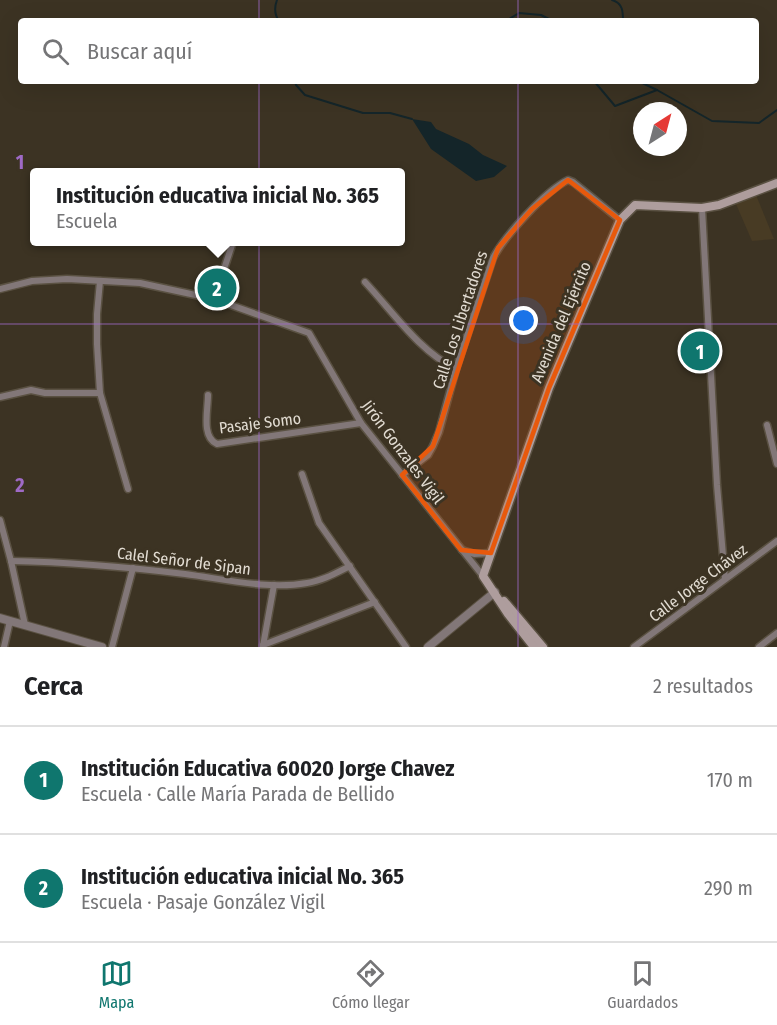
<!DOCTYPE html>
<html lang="es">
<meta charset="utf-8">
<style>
body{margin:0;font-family:"Fira Sans Condensed",sans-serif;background:#f6f6f6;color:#202124}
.compass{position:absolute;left:633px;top:102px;width:54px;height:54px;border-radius:50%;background:#fff;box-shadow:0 6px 24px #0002;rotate:36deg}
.you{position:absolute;left:524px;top:321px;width:21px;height:21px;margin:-15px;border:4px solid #fff;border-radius:50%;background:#1a73e8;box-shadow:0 0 0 9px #1a73e833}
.badge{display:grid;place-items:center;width:39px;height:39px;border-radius:50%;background:#0f766e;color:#fff;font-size:20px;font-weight:700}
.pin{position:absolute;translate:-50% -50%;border:3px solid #fff;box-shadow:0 2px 6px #0006}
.popup{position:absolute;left:30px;top:168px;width:375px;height:78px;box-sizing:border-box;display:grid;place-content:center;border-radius:6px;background:#fff;filter:drop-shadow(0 2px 4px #0005);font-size:20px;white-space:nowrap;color:#757577}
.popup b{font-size:22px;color:#202124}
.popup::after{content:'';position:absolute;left:50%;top:100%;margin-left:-12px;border:12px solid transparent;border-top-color:#fff}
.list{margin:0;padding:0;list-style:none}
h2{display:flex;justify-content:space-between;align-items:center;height:78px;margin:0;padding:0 24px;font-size:26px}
h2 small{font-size:20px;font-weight:400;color:#757577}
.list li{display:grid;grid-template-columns:39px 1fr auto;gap:18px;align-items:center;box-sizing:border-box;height:108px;padding:0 24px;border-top:2px solid #e0e0e0}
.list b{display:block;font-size:22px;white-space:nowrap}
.list p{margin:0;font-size:20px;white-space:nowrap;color:#757577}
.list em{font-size:20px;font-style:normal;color:#757577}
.icon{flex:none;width:33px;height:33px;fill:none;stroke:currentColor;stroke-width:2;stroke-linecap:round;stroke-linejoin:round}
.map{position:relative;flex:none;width:777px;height:647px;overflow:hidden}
.search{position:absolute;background:#fff;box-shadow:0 6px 24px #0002;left:18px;right:18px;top:18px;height:66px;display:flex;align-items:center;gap:15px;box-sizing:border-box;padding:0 21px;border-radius:6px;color:#757577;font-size:22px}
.sheet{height:294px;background:#fff}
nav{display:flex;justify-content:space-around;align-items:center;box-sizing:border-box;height:84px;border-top:2px solid #e0e0e0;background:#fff;font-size:16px;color:#757577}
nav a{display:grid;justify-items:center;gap:3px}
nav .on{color:#0f766e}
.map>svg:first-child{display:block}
.built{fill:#483b24}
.water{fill:#142529}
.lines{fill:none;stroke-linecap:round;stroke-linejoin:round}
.stream{stroke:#142529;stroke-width:2}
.minor-casing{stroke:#5a5142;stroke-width:9}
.tertiary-casing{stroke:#5a5142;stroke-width:10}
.secondary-casing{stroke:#5a5142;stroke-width:11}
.minor{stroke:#827778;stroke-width:6}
.tertiary{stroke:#827778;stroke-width:8}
.secondary{stroke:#ae9d9d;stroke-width:8}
.marked{fill:#e8590c;fill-opacity:0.2;stroke:#e8590c;stroke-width:4.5;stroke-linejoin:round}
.grid{fill:none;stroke:#9f6ac6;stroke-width:1.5;stroke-opacity:0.55}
.labels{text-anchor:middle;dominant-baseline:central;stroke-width:6;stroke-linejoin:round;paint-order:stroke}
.street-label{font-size:16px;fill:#e2dcd2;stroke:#3c3323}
.grid-label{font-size:20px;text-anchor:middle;font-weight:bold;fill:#9f6ac6;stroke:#3c3323;stroke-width:6;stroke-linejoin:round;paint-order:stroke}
</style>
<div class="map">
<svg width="777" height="647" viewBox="0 0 777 647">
<rect width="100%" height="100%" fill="#3c3323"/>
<path class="built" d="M756,195l18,44 -22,2 -16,-37z"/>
<path class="water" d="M412,119l19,3 5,7 33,15 14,11 24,11 -13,11 -18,4 -45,-32z"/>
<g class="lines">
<g class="stream">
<path d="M277,0c-3,8 -3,14 2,21"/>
<path d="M612,0c11,3 11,12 11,21"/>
<path d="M506,21l13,-8 22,2 12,6"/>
<path d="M295,81l1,4 9,10 58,18h27l22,6"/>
<path d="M594,81l21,25 42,-16 55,31 47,2 18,-13"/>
<path d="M638,81l19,9"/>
</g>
<defs>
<g id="minor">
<path d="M702,208l15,277 8,94"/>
<path d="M100,281l-3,33v30l3,49 28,96"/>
<path d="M365,282c28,30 54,69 91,87"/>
<path d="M0,289l32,-8 35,-2 73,4 74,16 95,34 52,90 122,153"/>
<path d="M214,299l19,-57"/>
<path d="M208,395c0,15 -7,42 9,49l144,-21"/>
<path d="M0,397l31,-7 14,3h55"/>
<path d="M767,425l10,39"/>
<path d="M302,474l17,49 87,124"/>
<path d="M402,475l26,-20 5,-9 6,-14 17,-63 37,-111c12,-22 52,-67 75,-78l5,2 47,38"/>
<path d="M0,520l11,41 14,64"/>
<path d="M462,550l12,4 17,-1"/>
<path d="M11,561c58,1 116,6 174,13 39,5 83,16 122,9 15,-2 29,-10 43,-17"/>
<path d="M263,645l112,-43"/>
<path d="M263,646l11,-61"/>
<path d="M4,647l6,-26"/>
<path d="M112,647l21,-79"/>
<path d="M634,647l143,-106"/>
<path d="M759,647l18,-14"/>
</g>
<g id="tertiary">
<path d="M0,618l102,29"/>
<path d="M428,647l67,-55"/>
</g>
<g id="secondary">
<path d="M504,601l39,46"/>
<path d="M534,647l-26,-33 -25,-38 66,-188 71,-168 15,-15 67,3 17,-3 58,-22"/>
</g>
</defs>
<use href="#minor" class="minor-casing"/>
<use href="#tertiary" class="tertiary-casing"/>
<use href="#secondary" class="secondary-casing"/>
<use href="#minor" class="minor"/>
<use href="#tertiary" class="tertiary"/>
<use href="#secondary" class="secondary"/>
</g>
<path class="marked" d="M568,180l52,40 -71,168 -58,165 -30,-3 -59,-75 31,-29 65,-198 34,-39z"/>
<path class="grid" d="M259,0v21M518,0v21M259,81v566M518,81v566M0,324h777"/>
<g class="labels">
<g class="street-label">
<text transform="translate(460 320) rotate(-72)">Calle Los Libertadores</text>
<text transform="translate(561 322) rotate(-67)">Avenida del Ejército</text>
<text transform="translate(260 423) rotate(-7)">Pasaje Somo</text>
<text transform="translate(403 452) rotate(53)">Jirón Gonzales Vigil</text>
<text transform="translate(184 561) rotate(7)">Calel Señor de Sipan</text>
<text transform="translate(698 583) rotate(-37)">Calle Jorge Chávez</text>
</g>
</g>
<g class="grid-label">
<text x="20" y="169">1</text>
<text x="20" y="492">2</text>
</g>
</svg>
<svg class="compass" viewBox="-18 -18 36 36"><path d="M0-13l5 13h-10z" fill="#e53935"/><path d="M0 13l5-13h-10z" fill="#757577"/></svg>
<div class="you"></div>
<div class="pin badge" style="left:700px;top:351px">1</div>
<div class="pin badge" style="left:217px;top:288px">2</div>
<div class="popup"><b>Institución educativa inicial No. 365</b>Escuela</div>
<div class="search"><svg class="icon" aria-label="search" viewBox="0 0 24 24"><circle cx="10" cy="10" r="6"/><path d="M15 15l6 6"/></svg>Buscar aquí</div>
</div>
<section class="sheet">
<h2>Cerca<small>2 resultados</small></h2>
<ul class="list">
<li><span class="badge">1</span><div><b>Institución Educativa 60020 Jorge Chavez</b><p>Escuela · Calle María Parada de Bellido</p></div><em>170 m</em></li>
<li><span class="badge">2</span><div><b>Institución educativa inicial No. 365</b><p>Escuela · Pasaje González Vigil</p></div><em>290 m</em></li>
</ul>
</section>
<nav>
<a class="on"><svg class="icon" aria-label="map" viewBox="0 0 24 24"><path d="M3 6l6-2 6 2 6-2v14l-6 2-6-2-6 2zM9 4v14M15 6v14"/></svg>Mapa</a>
<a><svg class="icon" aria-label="directions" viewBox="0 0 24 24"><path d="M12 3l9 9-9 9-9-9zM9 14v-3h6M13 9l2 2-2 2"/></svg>Cómo llegar</a>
<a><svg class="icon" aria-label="saved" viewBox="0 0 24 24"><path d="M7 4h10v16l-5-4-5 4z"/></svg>Guardados</a>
</nav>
